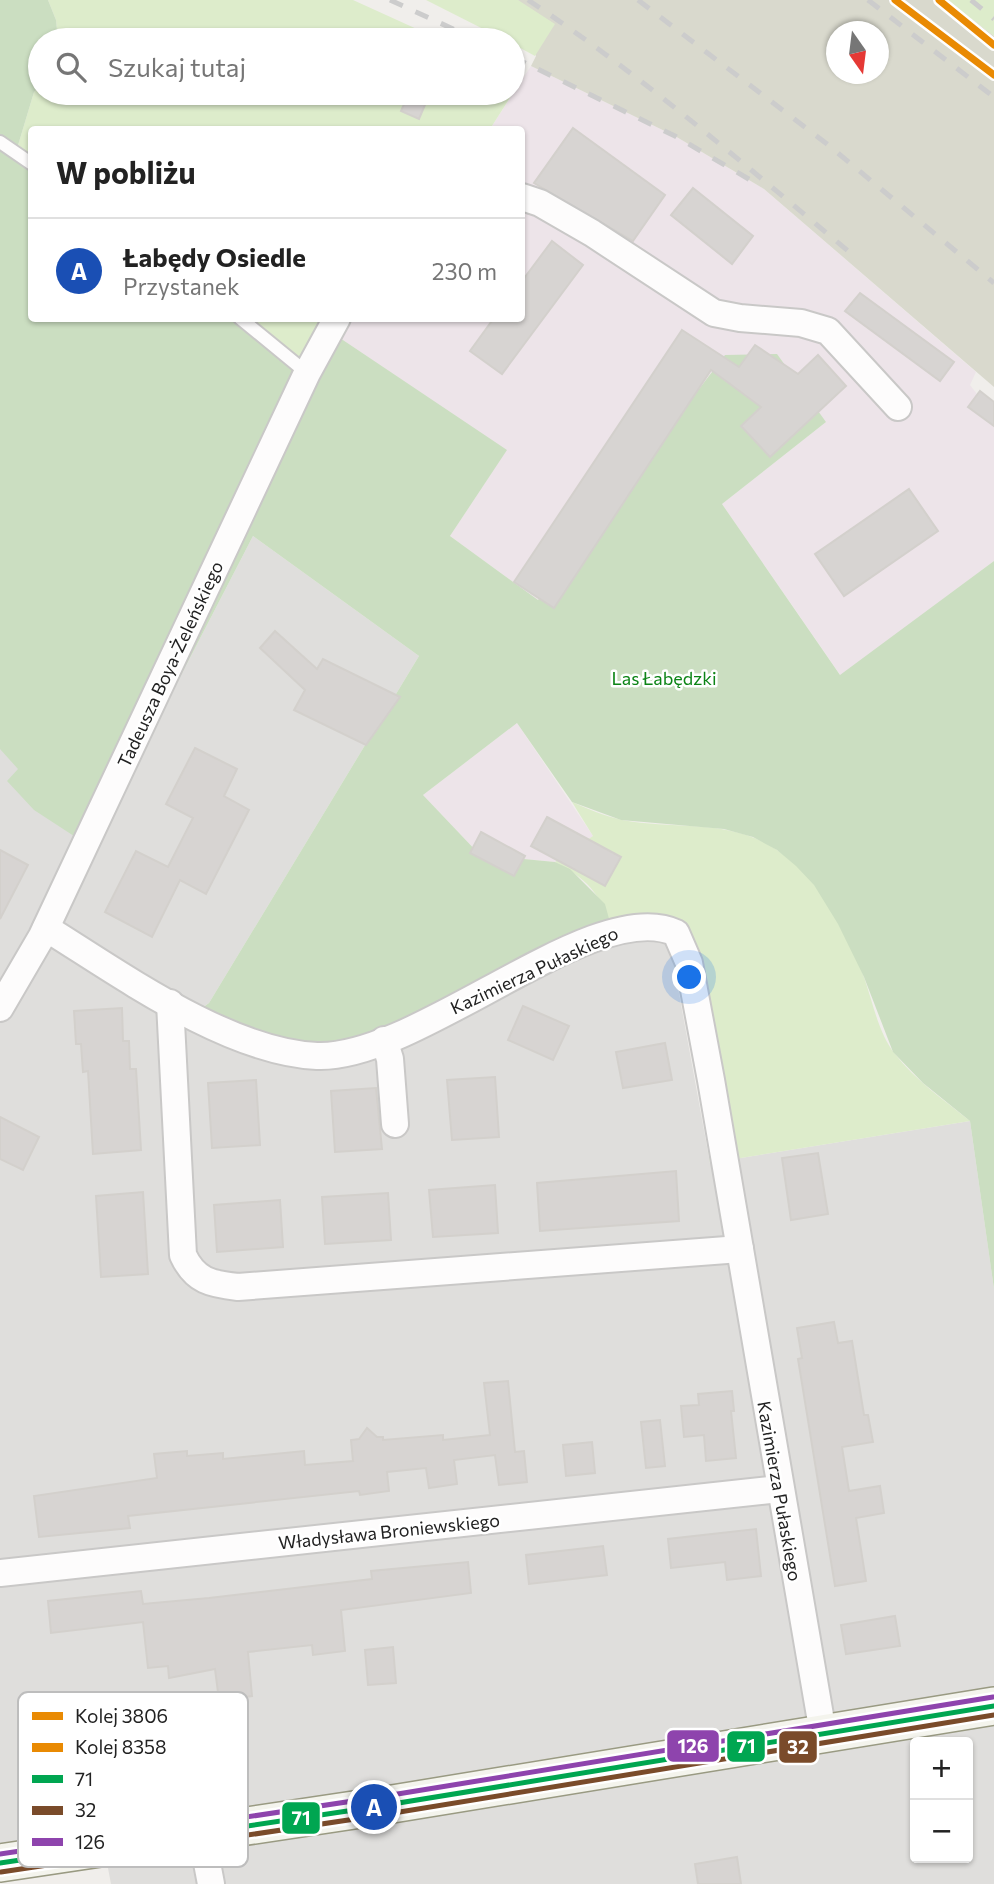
<!DOCTYPE html>
<html lang="pl">
<meta charset="utf-8">
<style>
body{margin:0;font-family:Commissioner,sans-serif;background:#f6f6f6;color:#222}
.controls{position:absolute;right:21px;bottom:21px;display:grid;overflow:hidden;border-radius:7px;box-shadow:0 2px 5px #0004}
.controls button{width:63px;height:63px;display:grid;place-items:center;padding:0;border:0;border-bottom:2px solid #e0e0e0;background:#fff;color:#222;font:35px sans-serif}
.compass{position:absolute;left:826px;top:21px;width:63px;height:63px;border-radius:50%;background:#fff;box-shadow:0 2px 5px #0004;rotate:166deg}
.you{position:absolute;left:690px;top:978px;width:24px;height:24px;margin:-18px;border:5px solid #fff;border-radius:50%;background:#1a73e8;box-shadow:0 0 0 10px #1a73e833}
.badge{display:grid;place-items:center;width:46px;height:46px;border-radius:50%;background:#6a6968;color:#fff;font-size:23px;font-weight:700}
.pin{position:absolute;translate:-50% -50%;border:4px solid #fff;box-shadow:0 2px 7px #0006}
.list{margin:0;padding:0;list-style:none}
h2{display:flex;justify-content:space-between;align-items:center;height:91px;margin:0;padding:0 28px;font-size:30px}
h2 small{font-size:23px;font-weight:400;color:#767676}
.list li{display:grid;grid-template-columns:46px 1fr auto;gap:21px;align-items:center;box-sizing:border-box;height:105px;padding:0 28px;border-top:2px solid #e0e0e0}
.list b{display:block;font-size:26px;white-space:nowrap}
.list p{margin:0;font-size:23px;white-space:nowrap;color:#767676}
.list em{font-size:23px;font-style:normal;color:#767676}
.icon{flex:none;width:38px;height:38px;fill:none;stroke:currentColor;stroke-width:2;stroke-linecap:round;stroke-linejoin:round}
.map{position:relative;flex:none;width:994px;height:1884px;overflow:hidden}
.search{position:absolute;background:#fff;box-shadow:0 2px 5px #0004;left:28px;top:28px;width:497px;height:77px;display:flex;align-items:center;gap:18px;box-sizing:border-box;padding:0 24px;border-radius:38px;color:#767676;font-size:26px}
.panel{position:absolute;background:#fff;box-shadow:0 2px 5px #0004;left:28px;top:126px;width:497px;height:196px;border-radius:7px}
.map>svg:first-child{display:block}
.residential{fill:#dfdedc;fill-rule:evenodd}
.industrial{fill:#ede4e9}
.construction{fill:#d9d9cd;fill-rule:evenodd}
.grass{fill:#ddeccb}
.forest{fill:#cbdec1}
.building{fill:#d7d4d2;stroke:#d3d0cc;stroke-width:2}
.lines{fill:none;stroke-linecap:round;stroke-linejoin:round}
.lane-casing{stroke:#c9c8c7;stroke-width:16}
.street-casing{stroke:#c9c8c7;stroke-width:30}
.secondary-casing{stroke:#999a82;stroke-width:40}
.lane{stroke:#fdfcfc;stroke-width:12}
.street{stroke:#fdfcfc;stroke-width:26}
.secondary{stroke:#f4f4ed;stroke-width:37}
.rail{stroke:#ccc;stroke-width:5;stroke-dasharray:14 14;stroke-linecap:butt}
.bus-1-casing{stroke:#fff;stroke-width:10}
.bus-2-casing{stroke:#fff;stroke-width:10}
.bus-3-casing{stroke:#fff;stroke-width:10}
.bus-1{stroke:#00a651;stroke-width:5}
.bus-2{stroke:#7a4b2a;stroke-width:5}
.bus-3{stroke:#8e44ad;stroke-width:5}
.rail-1-casing{stroke:#fff;stroke-width:12}
.rail-2-casing{stroke:#fff;stroke-width:12}
.rail-1{stroke:#e98a03;stroke-width:7}
.rail-2{stroke:#e98a03;stroke-width:7}
.labels{text-anchor:middle;dominant-baseline:central;stroke-width:5;stroke-linejoin:round;paint-order:stroke}
.street-label{font-size:18px;fill:#222;stroke:#fff}
.park-label{font-size:18px;fill:#0c8416;stroke:#fff}
.key{fill:#fff;stroke:#bdbdbd;stroke-width:2}
.key-label{font-size:19px;fill:#222}
.line-badge{stroke:#fff;stroke-width:2.5}
.badge-label{font-size:19px;text-anchor:middle;font-weight:bold;fill:#fff}
</style>
<div class="map">
<svg width="994" height="1884" viewBox="0 0 994 1884">
<rect width="100%" height="100%" fill="#f0eeeb"/>
<path class="residential" d="M253,536l166,120 -210,347 -30,19 57,28 38,13 33,3 307,-129 51,6 7,12 38,208 260,-42 24,168v595h-883l-7,-37 -104,15v-1167l116,106zM915,1742h53v116h-53z"/>
<g class="industrial">
<path d="M531,66l144,70 89,53 212,183 -6,13 24,31v145l-153,115 -119,-172 104,-82 -100,-67 -188,245 -88,-64 56,-85 -184,-125 4,-8h196v-188l-32,-1z"/>
<path d="M517,723l76,113 -38,26 -75,-7 -57,-60z"/>
</g>
<path class="construction" d="M518,0h429l47,36v351l-230,-198 -89,-53 -144,-70 5,-10zM836,32h42v42h-42z"/>
<g class="grass">
<path d="M48,0h305l88,40h-383l-2,-20z"/>
<path d="M426,0h92l37,24 -20,32 -22,-12v-4h-8z"/>
<path d="M947,0h47v36z"/>
<path d="M40,86v7h473l-23,36 -458,1 -1,34 -15,-12 18,-60z"/>
<path d="M240,319h86l-25,44z"/>
<path d="M572,802c16,7 33,14 50,18 53,10 108,-2 155,30 42,27 72,84 88,130 8,24 14,54 30,74 20,26 49,46 75,67l-260,42 -10,-73 -28,-135 -7,-12 -50,-6c-12,-38 -23,-56 -60,-75l38,-26z"/>
</g>
<path class="forest" d="M0,0h48l8,20 2,20h-18v46l-6,6 -18,60 15,12 1,154 208,1 60,44 22,-37 185,124 -57,86 88,64 187,-245 52,-1 49,68 -104,82 118,171 154,-114v728l-24,-168 -47,-38 -30,-31 -29,-75 -26,-53 -24,-39 -18,-19 -19,-16 -24,-13 -29,-8 -103,-9 -49,-18 -55,-79 -94,72 57,60 75,7 15,7 35,35 9,33 -305,129c-48,-4 -87,-22 -130,-42l30,-21 210,-347 -166,-120 -137,265 -21,-8 -18,45 -43,-28 -27,-29 11,-12 -18,-20z"/>
<g class="building">
<path d="M409,93h21l-11,26 -18,-8z"/>
<path d="M573,128l92,67 -32,46 -99,-58z"/>
<path d="M693,188l60,48 -21,28 -61,-49z"/>
<path d="M552,241l31,24 -81,109 -32,-23 24,-33h28v-37z"/>
<path d="M860,293l94,69 -14,19 -95,-70z"/>
<path d="M682,330l57,37 16,-22 43,29 20,-19 28,31 -76,71 -29,-31 20,-19 -50,-37 -157,238 -40,-26z"/>
<path d="M980,391l14,11v24l-26,-19z"/>
<path d="M909,489l29,42 -94,65 -29,-42z"/>
<path d="M275,631l42,38 6,-10 77,38 -34,48 -72,-35 11,-20 -45,-42z"/>
<path d="M195,748l42,21 -13,27 25,14 -43,84 -26,-14 -28,57 -47,-25 31,-61 32,16 25,-49 -27,-14z"/>
<path d="M547,817l74,40 -16,29 -74,-40z"/>
<path d="M481,832l44,24 -11,20 -44,-23z"/>
<path d="M0,850l28,15 -28,54z"/>
<path d="M523,1006l46,20 -16,34 -45,-20z"/>
<path d="M122,1008l1,33h6l1,28h6l5,81 -48,4 -5,-83 -5,1 -2,-28h-5l-2,-33z"/>
<path d="M665,1043l7,37 -49,8 -7,-36z"/>
<path d="M495,1077l4,60 -47,3 -5,-60z"/>
<path d="M256,1080l4,65 -48,3 -4,-65z"/>
<path d="M376,1088l6,61 -47,3 -4,-61z"/>
<path d="M0,1117l39,20 -16,33 -23,-11z"/>
<path d="M818,1153l10,61 -37,6 -9,-62z"/>
<path d="M676,1171l3,50 -139,10 -3,-48z"/>
<path d="M495,1185l3,48 -65,4 -4,-47z"/>
<path d="M143,1192l5,82 -47,3 -5,-81z"/>
<path d="M388,1193l3,47 -66,4 -3,-47z"/>
<path d="M280,1200l3,47 -66,5 -3,-47z"/>
<path d="M834,1322l4,21 14,-2 12,74h4l5,27 -31,5 7,44 31,-5 4,27 -28,5 10,63 -31,5 -37,-227 4,-1 -5,-30z"/>
<path d="M508,1381l7,71 9,-1 3,31 -28,3 -4,-30 -41,5 3,24 -28,4 -3,-20 -39,4 2,19 -29,4 -1,-4 -231,25 2,12 -91,9 -5,-41 123,-18 -3,-24 33,-3v5l36,-3v6l81,-8 1,14 48,-4 -2,-21 8,-1 8,-11 10,9h6v3l60,-5v5l47,-5 -6,-52z"/>
<path d="M732,1391l2,20h-3l5,47 -30,3 -2,-26 -20,2 -3,-31 18,-1 -1,-11z"/>
<path d="M660,1420l5,46 -19,2 -5,-46z"/>
<path d="M592,1442l3,31 -29,3 -3,-31z"/>
<path d="M756,1529l5,47 -34,4 -2,-18 -54,6 -3,-29z"/>
<path d="M603,1546l4,29 -78,9 -3,-29z"/>
<path d="M468,1562l3,31 -130,17 4,41 -32,4 -1,-10 -64,7 4,44 -33,4 -4,-31 -46,9 -1,-12 -20,2 -5,-46 -92,11 -3,-32 93,-10 2,13 66,-6 163,-19 -1,-8z"/>
<path d="M895,1616l5,30 -54,8 -5,-29z"/>
<path d="M393,1647l3,36 -28,2 -3,-35z"/>
<path d="M737,1857l4,27h-43l-3,-20z"/>
</g>
<g class="lines">
<defs>
<g id="lane">
<path d="M0,142l32,22"/>
<path d="M240,318l67,55"/>
</g>
<g id="street">
<path d="M522,197l18,6 52,30 122,80 26,5 61,5 27,8 70,76"/>
<path d="M46,928c74,46 182,124 271,128 101,4 278,-162 359,-123l13,30 22,117 112,653"/>
<path d="M170,1003l13,252c12,26 28,29 55,32l502,-38"/>
<path d="M0,1008l42,-72 265,-563 30,-55"/>
<path d="M384,1040l6,19 5,65"/>
<path d="M0,1573l779,-84"/>
<path d="M201,1831l10,53"/>
</g>
<path id="secondary" d="M0,1863l374,-56 620,-101"/>
</defs>
<use href="#lane" class="lane-casing"/>
<use href="#street" class="street-casing"/>
<use href="#secondary" class="secondary-casing"/>
<use href="#lane" class="lane"/>
<use href="#street" class="street"/>
<use href="#secondary" class="secondary"/>
<g class="rail">
<path d="M390,0l87,40"/>
<path d="M528,0c115,76 219,167 325,255"/>
<path d="M638,0l189,144 167,139"/>
<path d="M868,0l126,97"/>
<path d="M971,0l23,19"/>
<path d="M513,57l162,79 77,45"/>
</g>
<defs>
<path id="bus-1" d="M0,1863l374,-56 620,-101"/>
<path id="bus-2" d="M1,1872l374,-56 619,-101"/>
<path id="bus-3" d="M0,1854l373,-56 620,-101"/>
</defs>
<use href="#bus-1" class="bus-1-casing"/>
<use href="#bus-2" class="bus-2-casing"/>
<use href="#bus-3" class="bus-3-casing"/>
<use href="#bus-1" class="bus-1"/>
<use href="#bus-2" class="bus-2"/>
<use href="#bus-3" class="bus-3"/>
<defs>
<path id="rail-1" d="M895,0l99,75"/>
<path id="rail-2" d="M939,0l55,45"/>
</defs>
<use href="#rail-1" class="rail-1-casing"/>
<use href="#rail-2" class="rail-2-casing"/>
<use href="#rail-1" class="rail-1"/>
<use href="#rail-2" class="rail-2"/>
</g>
<g class="labels">
<g class="street-label">
<text transform="translate(170 664) rotate(-65)">Tadeusza Boya-Żeleńskiego</text>
<text transform="translate(534 970) rotate(-25)">Kazimierza Pułaskiego</text>
<text transform="translate(780 1491) rotate(80)">Kazimierza Pułaskiego</text>
<text transform="translate(389 1531) rotate(-6)">Władysława Broniewskiego</text>
</g>
<g class="park-label">
<text x="664" y="678">Las Łabędzki</text>
</g>
</g>
<rect x="18" y="1692" width="230" height="175" rx="10" class="key"/>
<rect x="32" y="1712" width="31" height="8" fill="#e98a03"/>
<rect x="32" y="1743" width="31" height="9" fill="#e98a03"/>
<rect x="32" y="1775" width="31" height="8" fill="#00a651"/>
<rect x="32" y="1806" width="31" height="9" fill="#7a4b2a"/>
<rect x="32" y="1838" width="31" height="8" fill="#8e44ad"/>
<g class="key-label">
<text x="75" y="1723">Kolej 3806</text>
<text x="75" y="1754">Kolej 8358</text>
<text x="75" y="1786">71</text>
<text x="75" y="1817">32</text>
<text x="75" y="1849">126</text>
</g>
<g class="line-badge">
<rect x="666" y="1729" width="54" height="34" rx="7" fill="#8e44ad"/>
<rect x="726" y="1730" width="40" height="33" rx="7" fill="#00a651"/>
<rect x="778" y="1730" width="40" height="34" rx="7" fill="#7a4b2a"/>
<rect x="281" y="1801" width="40" height="34" rx="7" fill="#00a651"/>
</g>
<g class="badge-label">
<text x="693" y="1753">126</text>
<text x="746" y="1753">71</text>
<text x="798" y="1754">32</text>
<text x="301" y="1825">71</text>
</g>
</svg>
<div class="controls">
<button>+</button>
<button>−</button>
</div>
<svg class="compass" viewBox="-18 -18 36 36"><path d="M0-13l5 13h-10z" fill="#e53935"/><path d="M0 13l5-13h-10z" fill="#767676"/></svg>
<div class="you"></div>
<div class="pin badge" style="left:374px;top:1807px;background:#1a4fb4">A</div>
<div class="search"><svg class="icon" aria-label="search" viewBox="0 0 24 24"><circle cx="10" cy="10" r="6"/><path d="M15 15l6 6"/></svg>Szukaj tutaj</div>
<section class="panel">
<h2>W pobliżu<small></small></h2>
<ul class="list">
<li><span class="badge" style="background:#1a4fb4">A</span><div><b>Łabędy Osiedle</b><p>Przystanek</p></div><em>230 m</em></li>
</ul>
</section>
</div>
